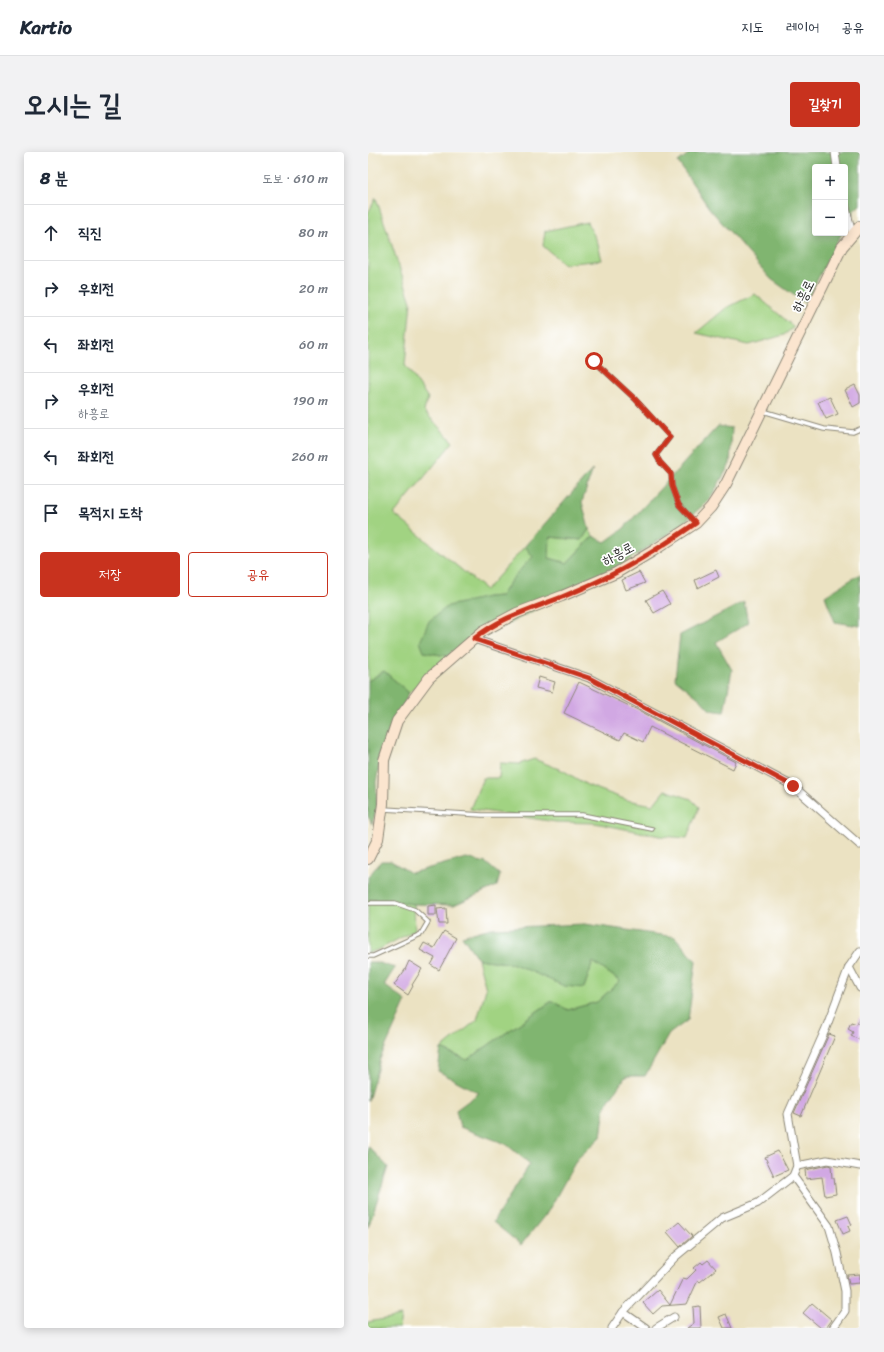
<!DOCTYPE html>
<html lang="ko">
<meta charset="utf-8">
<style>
body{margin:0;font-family:Sriracha,"Poor Story",sans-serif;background:#f2f2f3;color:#1f2937}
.controls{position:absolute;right:12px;top:12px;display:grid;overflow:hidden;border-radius:4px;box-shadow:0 2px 10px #0003}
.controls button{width:36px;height:36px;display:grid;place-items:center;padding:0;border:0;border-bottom:1px solid #e0e1e3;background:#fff;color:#1f2937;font:20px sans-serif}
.stop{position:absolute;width:12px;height:12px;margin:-9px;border:3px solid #c8321e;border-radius:50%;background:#fff}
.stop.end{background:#c8321e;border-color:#fff;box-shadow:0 1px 4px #0008}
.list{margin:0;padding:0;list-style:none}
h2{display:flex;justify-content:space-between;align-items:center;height:52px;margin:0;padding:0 16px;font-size:17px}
h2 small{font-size:13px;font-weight:400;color:#747a83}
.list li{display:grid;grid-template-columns:26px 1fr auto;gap:12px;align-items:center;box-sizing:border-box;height:56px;padding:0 16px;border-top:1px solid #e0e1e3}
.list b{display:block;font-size:15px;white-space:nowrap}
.list p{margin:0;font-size:13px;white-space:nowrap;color:#747a83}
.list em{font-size:13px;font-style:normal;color:#747a83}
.actions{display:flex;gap:8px;padding:12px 16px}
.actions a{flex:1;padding:9px 0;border:1px solid #c8321e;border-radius:4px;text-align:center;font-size:14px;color:#c8321e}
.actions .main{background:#c8321e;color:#fff}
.icon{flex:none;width:22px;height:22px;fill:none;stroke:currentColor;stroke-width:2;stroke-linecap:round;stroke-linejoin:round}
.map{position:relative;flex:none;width:492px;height:1176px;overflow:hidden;border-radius:4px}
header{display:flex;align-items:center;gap:24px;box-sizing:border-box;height:56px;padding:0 20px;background:#fff;border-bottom:1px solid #e0e1e3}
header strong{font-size:19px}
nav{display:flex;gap:22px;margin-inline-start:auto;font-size:14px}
.intro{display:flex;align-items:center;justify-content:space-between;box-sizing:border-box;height:96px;padding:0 24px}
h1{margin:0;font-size:28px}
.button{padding:10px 18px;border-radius:4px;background:#c8321e;color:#fff;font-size:14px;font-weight:700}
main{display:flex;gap:24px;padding:0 24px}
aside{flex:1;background:#fff;border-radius:4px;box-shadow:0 2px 10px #0003}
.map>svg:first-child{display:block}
.green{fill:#a1d382;stroke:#667f56}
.forest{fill:#80b570;stroke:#56704e}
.building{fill:#d1a8e3}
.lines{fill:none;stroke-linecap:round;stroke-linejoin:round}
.lane-casing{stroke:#8b8676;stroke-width:5.5}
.street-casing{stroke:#8b8676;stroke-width:9}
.secondary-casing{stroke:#8b8676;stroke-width:12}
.lane{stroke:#fff;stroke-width:3.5}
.street{stroke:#fff;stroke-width:7}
.secondary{stroke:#fbe5cf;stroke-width:10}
.route{stroke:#c8321e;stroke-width:5}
.labels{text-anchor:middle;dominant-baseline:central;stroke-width:3.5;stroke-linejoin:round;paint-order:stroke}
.street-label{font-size:14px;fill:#2b2b2b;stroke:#fff}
</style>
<header>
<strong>Kartio</strong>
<nav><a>지도</a><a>레이어</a><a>공유</a></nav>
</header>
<div class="intro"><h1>오시는 길</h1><a class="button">길찾기</a></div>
<main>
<aside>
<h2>8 분<small>도보 · 610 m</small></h2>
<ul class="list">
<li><svg class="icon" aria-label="ahead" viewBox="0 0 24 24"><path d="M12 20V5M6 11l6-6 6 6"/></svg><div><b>직진</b></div><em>80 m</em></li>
<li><svg class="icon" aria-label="right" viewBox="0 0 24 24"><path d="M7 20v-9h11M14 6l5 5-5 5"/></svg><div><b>우회전</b></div><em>20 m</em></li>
<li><svg class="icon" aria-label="left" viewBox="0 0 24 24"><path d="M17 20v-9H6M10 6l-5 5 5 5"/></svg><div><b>좌회전</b></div><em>60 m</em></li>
<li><svg class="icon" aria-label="right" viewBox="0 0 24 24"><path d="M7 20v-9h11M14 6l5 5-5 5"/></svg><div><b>우회전</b><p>하흥로</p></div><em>190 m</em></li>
<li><svg class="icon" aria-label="left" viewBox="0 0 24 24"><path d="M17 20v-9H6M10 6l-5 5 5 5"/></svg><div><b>좌회전</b></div><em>260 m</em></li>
<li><svg class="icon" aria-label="arrive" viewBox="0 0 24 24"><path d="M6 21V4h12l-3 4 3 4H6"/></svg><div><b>목적지 도착</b></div></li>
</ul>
<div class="actions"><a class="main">저장</a><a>공유</a></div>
</aside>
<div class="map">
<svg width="492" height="1176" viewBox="0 0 492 1176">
<rect width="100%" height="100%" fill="#fff"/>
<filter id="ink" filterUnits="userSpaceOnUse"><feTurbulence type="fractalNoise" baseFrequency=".025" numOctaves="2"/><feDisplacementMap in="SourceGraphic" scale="8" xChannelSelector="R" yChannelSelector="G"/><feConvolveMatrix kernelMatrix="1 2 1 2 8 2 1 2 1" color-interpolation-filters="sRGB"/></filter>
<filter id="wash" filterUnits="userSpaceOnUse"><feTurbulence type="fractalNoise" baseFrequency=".012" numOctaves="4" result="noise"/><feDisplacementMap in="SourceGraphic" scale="16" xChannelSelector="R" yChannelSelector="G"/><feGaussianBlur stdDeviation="0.9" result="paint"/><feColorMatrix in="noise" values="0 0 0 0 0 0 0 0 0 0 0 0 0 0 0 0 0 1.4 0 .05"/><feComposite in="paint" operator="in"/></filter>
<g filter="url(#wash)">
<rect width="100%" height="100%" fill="#ebe2c2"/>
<g class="green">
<path d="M8,46l35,104 -6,63 23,33 -4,13 29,31 -59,72 92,76 39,-44 8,11c-13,12 -23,24 -32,39l-14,1 -63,55 23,4 -38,37 -25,-22 -16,10v-468z"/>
<path d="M219,70l10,19 5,19 -38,4 -21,-18 2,-15z"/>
<path d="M387,142l39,33 -10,8 -35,10 -53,-12 30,-25z"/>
<path d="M221,377l4,7 -26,27 -18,-5v-21l33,3z"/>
<path d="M166,607l30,12 23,14 40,15 26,5 12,-15 26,9 8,8 -12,31 -27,-2 -65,-13 -39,-1 -86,-13 13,-31h16l1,-15 19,1z"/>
<path d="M0,747l46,5 1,26 -35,19 -12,4z"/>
<path d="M110,807l36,5 70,23 9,-25 27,19 -23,21 -29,8 -16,-9 -85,59 -26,-11 36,-29 9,-31z"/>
<path d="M33,1164l-2,12h-31v-6z"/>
</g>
<g class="forest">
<path d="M323,0h169v53l-6,5 -9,18v-61h-30v66h27l-37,70 -34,-24 -62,-71 -31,-46z"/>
<path d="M350,274l14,2 -2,36 -20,35 -30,27 -56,37 -177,93 -23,-4 -4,-10 9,-21 19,-15 39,-9 14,-1c9,-15 19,-27 32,-39l-8,-11 68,-77 -11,33 7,27 -7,11 -32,-3 -1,21 18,5 26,-27 12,6 18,-13z"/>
<path d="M492,422v52l-25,-4 -10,-26z"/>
<path d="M376,450l4,21 -32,19 16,28 -8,42 -14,-2 -10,-11 -25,-20 5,-44z"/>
<path d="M16,519l25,22 -26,54 -7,35 1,26 -5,16 -4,-8v-135z"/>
<path d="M98,706l20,5 14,12 -3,11 -43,19 -40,-1 -46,-5v-22l13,-16h10l20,12z"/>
<path d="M217,772l90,13 21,24 -8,59 -19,14 -24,42h-19l-21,30 -4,31 -24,22 -28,51 -28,35 -28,-23 37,-58 -24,-20 -46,-17 -4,-17 23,-17 -41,-22 3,-22 26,11 85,-59 16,9 29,-8 23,-21 -27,-19 -9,26 -20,-2 -50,-22 -36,-5 -16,-23 29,-8z"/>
<path d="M0,810h8l19,6 -11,17 22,16 -26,58 -12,42z"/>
<path d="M0,994l20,21 -20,61z"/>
</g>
<g id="blocks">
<g class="building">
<path d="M487,233l5,10v8l-7,4 -8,-17z"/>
<path d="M462,245l8,17 -12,5 -8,-17z"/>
<path d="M348,418l3,7 -21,11 -3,-8z"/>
<path d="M271,420l6,11 -19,7 -4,-10z"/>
<path d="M294,439l8,13 -16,9 -8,-13z"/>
<path d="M171,525l16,5 -3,10 -16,-4z"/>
<path d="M211,530l63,30 94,50 -3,7 -83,-42 -7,15 -19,-9 -4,7 -56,-27z"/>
<path d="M68,753v10h-8v-9z"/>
<path d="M78,756l1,16h-8l-2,-15z"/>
<path d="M76,779l12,7 -17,32 -8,-5 4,-7 -15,-8 4,-7 10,5z"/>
<path d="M41,809l13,8 -10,16 1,1 -5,9 -14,-10 11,-15z"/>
<path d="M492,864v24l-9,-4 2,-4 -5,-3 3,-7 6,2z"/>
<path d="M461,882l6,2 -34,80 -7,-3z"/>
<path d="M410,999l10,19 -14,6 -9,-19z"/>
<path d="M460,1013l3,1 1,12h2l2,16 -11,2 -3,-19 -16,2 -1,-9z"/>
<path d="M480,1064l4,9 -4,1 2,5 -7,3 -6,-14z"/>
<path d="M311,1070l13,14 -12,11 -13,-15z"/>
<path d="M340,1108l8,9 -16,13 -2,-2 -11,24 -25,2 -9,8 -10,-11 15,-13 12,15 13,-27 4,1 9,-9 -2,-2 7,-6 2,2z"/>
<path d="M492,1122v9l-11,1 -2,-9z"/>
<path d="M444,1151l20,17 -6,8h-5l-18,-15z"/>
<path d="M332,1154l1,22h-14l7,-5 -1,-16z"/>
<path d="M358,1162l6,14h-8l-5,-11z"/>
</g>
</g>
</g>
<g filter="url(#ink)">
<use href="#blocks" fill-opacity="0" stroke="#8b8676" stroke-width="1"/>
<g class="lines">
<defs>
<g id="lane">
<path d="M226,209l41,38 35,38 -14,18 4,7 11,12 1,12 7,19 16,17"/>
<path d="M395,259l61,18 29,3 7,-3"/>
<path d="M16,657l98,6h100l70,14"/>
<path d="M0,751h27l20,7 13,12 -7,12 -48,22h-5"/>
</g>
<g id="street">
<path d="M467,0l2,15"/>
<path d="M477,51l7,32"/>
<path d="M106,487l115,39 204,108 67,59"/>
<path d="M481,815l11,21"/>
<path d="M429,1014l30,-6 33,6"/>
<path d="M425,1024l36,50 8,27 8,38v20l-12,17"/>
<path d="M255,1160l23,16"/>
<path d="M244,1176l11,-16 52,-55 47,-39 36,-15 35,-27 4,-10 -9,-52 38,-86 23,-61 11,-16"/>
<path d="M288,1176l18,-11"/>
</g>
<path id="secondary" d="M0,707l10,-20 5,-35 1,-44 13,-39 32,-43 54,-47 34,-18 45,-17 54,-23 37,-22 43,-28 15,-16 15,-23 116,-237 18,-21"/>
</defs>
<use href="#lane" class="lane-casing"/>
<use href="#street" class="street-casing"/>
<use href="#secondary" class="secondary-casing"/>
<use href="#lane" class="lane"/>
<use href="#street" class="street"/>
<use href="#secondary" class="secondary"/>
</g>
</g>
<g class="lines" filter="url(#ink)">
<path class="route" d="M226,209l41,38 35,38 -14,18 4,7 11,12 1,12 7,19 17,18c-26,18 -53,36 -81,50 -17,9 -36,17 -53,24 -31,12 -63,21 -88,42l115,39 204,108"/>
</g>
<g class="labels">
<g class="street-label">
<text transform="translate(435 144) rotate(-64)">하흥로</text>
<text transform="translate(250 402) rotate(-28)">하흥로</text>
</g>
</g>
</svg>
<div class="controls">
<button>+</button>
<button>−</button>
</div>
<div class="stop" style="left:226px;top:209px"></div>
<div class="stop end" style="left:425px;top:634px"></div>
</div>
</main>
